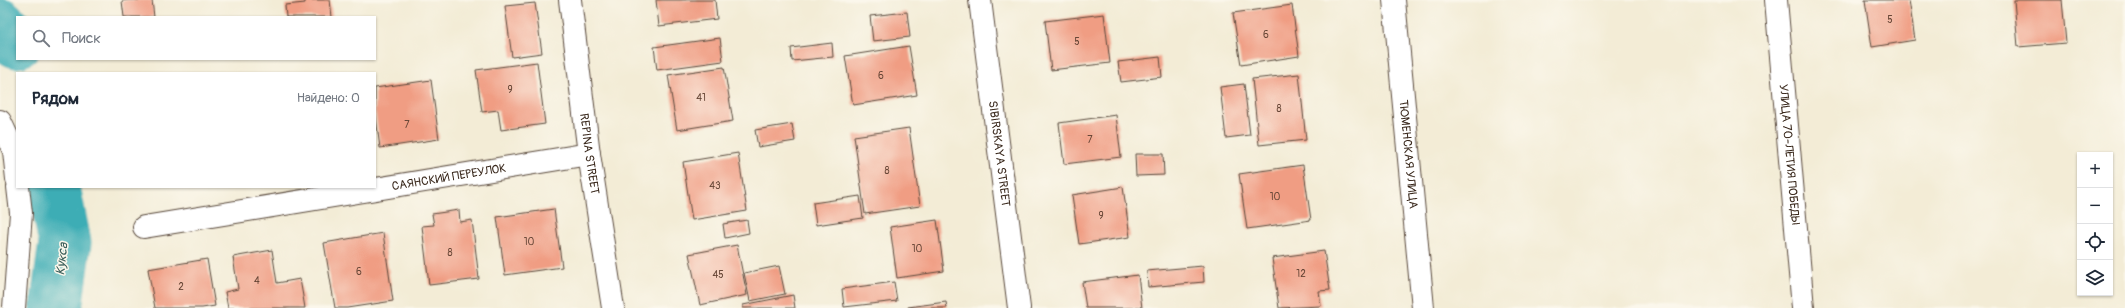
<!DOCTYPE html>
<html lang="ru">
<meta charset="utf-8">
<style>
body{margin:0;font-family:Pangolin,sans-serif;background:#f2f2f3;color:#1f2937}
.controls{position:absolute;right:12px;bottom:12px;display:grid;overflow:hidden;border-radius:0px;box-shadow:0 1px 3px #0004}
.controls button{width:36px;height:36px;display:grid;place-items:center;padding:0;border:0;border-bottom:1px solid #e0e1e3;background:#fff;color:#1f2937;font:20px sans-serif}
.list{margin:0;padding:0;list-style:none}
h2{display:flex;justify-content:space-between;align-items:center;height:52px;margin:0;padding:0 16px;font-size:17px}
h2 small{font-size:13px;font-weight:400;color:#747a83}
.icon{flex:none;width:22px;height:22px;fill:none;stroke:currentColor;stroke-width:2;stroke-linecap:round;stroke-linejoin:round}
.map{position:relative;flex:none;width:2125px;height:308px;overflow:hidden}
.search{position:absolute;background:#fff;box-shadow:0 1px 3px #0004;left:16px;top:16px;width:360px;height:44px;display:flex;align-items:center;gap:10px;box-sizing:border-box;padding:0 14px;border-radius:0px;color:#747a83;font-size:15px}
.panel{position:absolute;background:#fff;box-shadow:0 1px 3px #0004;left:16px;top:72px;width:360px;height:116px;border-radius:0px}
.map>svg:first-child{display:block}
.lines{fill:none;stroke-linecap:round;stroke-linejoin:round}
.river{stroke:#3cadb5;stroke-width:53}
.building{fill:#f09d83}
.minor-casing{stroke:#57473a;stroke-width:24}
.minor{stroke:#fff;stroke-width:22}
.labels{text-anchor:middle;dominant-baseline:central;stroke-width:3;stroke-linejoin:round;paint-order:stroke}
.number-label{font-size:10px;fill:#684737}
.street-label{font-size:12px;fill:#3b2a1e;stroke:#fbf7ec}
.water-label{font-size:13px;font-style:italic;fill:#3b5e5a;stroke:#fbf7ec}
</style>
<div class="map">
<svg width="2125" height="308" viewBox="0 0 2125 308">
<rect width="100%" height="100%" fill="#fbf7ec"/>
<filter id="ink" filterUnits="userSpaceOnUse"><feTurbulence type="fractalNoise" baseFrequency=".025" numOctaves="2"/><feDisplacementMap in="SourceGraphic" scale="8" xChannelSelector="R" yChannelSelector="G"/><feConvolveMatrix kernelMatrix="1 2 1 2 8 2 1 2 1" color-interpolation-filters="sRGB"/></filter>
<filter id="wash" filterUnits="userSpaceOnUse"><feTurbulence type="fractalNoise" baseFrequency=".012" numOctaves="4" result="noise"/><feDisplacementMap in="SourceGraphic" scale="16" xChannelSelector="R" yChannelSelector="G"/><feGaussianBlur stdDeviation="0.9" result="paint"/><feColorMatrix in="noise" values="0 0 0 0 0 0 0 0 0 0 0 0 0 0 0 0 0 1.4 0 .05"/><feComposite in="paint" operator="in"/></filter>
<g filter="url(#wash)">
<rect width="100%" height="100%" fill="#f3ecd6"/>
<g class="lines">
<g class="river">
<path d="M0,24l17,18"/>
<path d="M54,187l11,56 -9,65"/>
</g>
</g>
<g id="blocks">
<g class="building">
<path d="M128,0h24l2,17h-30l-2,-16z"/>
<path d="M305,0h25l2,17h-46l-1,-12 20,-2z"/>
<path d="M656,0h59l2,19 -58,7z"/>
<path d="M1865,0h44l6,40 -43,7z"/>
<path d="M2014,0h48l4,43 -48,4z"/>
<path d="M535,3l7,50 -30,4 -7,-51z"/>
<path d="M1292,5l7,51 -58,9 -8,-52z"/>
<path d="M907,12l3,25 -37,4 -3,-25z"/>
<path d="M1104,14l6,49 -59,7 -6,-49z"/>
<path d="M720,38l3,23 -66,9 -3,-23z"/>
<path d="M832,43l1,14 -41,4 -1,-13z"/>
<path d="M909,46l8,49 -64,10 -8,-49z"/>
<path d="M1160,57l2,20 -41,5 -3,-20z"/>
<path d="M537,62l8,62 -44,6 -3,-20 -16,2 -6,-42z"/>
<path d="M724,67l9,54 -56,9 -9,-55z"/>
<path d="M1299,74l7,66 -47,5 -7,-66z"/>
<path d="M431,80l8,59 -59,9 -5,-38v-22z"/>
<path d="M1244,84l6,51 -24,3 -6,-51z"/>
<path d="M1116,115l5,42 -57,7 -5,-41z"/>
<path d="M792,124l3,17 -37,6 -3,-17z"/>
<path d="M909,128l11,78 -55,8 -11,-78z"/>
<path d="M738,153l9,58 -55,9 -9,-58z"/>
<path d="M1135,154h28l1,21 -28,1z"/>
<path d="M1303,165l8,55 -64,9 -8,-55z"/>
<path d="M1123,187l7,50 -51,7 -7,-49z"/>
<path d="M860,196l3,22 -47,7 -3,-22z"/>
<path d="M554,209l8,58 -57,8 -8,-58z"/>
<path d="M459,210l1,12 12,-2 7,59 -50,6 -7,-59 12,-1 -2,-11z"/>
<path d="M747,220l2,13 -24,5 -2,-14z"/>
<path d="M937,220l7,51 -47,7 -7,-51z"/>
<path d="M383,233l10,68 -46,7h-12l-11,-65z"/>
<path d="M737,245l10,50 -47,10 -11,-51z"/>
<path d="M272,250l5,33 23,-4 5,29h-77l-3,-16 13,-3 -5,-32z"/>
<path d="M1324,251l6,39 -11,1 2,15 -42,2 -7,-50z"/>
<path d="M207,259l8,47 -13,2h-47l-7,-39z"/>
<path d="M779,266l6,28 -35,7 -6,-28z"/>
<path d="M1203,266l1,16 -56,5 -1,-16z"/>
<path d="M1138,275l4,33h-56l-4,-26z"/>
<path d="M894,282l3,19 -53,6 -2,-18z"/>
<path d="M793,295l2,13h-52v-3z"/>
<path d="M946,302l1,6h-39v-1z"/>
</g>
</g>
</g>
<g filter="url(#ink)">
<use href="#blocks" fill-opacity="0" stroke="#57473a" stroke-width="1"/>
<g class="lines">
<defs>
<g id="minor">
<path id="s1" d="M570,0l19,154 24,154"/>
<path id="s2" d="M980,0l39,308"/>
<path id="s3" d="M1394,0l29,308"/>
<path id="s4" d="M1776,0l27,308"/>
<path d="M0,121l14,30 3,28"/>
<path id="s5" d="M144,227l445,-73"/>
<path d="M14,308l7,-95 -3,-26"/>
</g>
</defs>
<use href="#minor" class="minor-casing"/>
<use href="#minor" class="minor"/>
</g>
</g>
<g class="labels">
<g class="number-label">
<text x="1890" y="20">5</text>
<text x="1266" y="35">6</text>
<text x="1077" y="42">5</text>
<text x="881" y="76">6</text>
<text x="510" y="90">9</text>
<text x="701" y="98">41</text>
<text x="1279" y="109">8</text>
<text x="407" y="125">7</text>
<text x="1090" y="140">7</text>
<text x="887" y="171">8</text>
<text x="715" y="186">43</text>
<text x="1275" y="197">10</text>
<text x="1101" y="216">9</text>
<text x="529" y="242">10</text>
<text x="917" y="249">10</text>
<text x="450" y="253">8</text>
<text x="359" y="272">6</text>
<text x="1301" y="274">12</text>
<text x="718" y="275">45</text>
<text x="257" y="281">4</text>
<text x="181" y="287">2</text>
</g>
<g class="street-label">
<text stroke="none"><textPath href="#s1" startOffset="155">REPINA STREET</textPath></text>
<text stroke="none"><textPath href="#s2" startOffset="155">SIBIRSKAYA STREET</textPath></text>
<text stroke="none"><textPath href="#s3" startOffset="155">ТЮМЕНСКАЯ УЛИЦА</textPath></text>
<text stroke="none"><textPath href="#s4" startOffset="155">УЛИЦА 70-ЛЕТИЯ ПОБЕДЫ</textPath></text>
<text stroke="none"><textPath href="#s5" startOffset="309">САЯНСКИЙ ПЕРЕУЛОК</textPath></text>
</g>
<g class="water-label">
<text transform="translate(62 259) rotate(-84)">Кукса</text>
</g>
</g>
</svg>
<div class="controls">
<button>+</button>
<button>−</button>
<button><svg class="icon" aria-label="locate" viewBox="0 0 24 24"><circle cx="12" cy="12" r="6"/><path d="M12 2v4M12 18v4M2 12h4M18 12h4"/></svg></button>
<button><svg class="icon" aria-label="layers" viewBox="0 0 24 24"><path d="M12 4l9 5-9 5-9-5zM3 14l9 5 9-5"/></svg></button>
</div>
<div class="search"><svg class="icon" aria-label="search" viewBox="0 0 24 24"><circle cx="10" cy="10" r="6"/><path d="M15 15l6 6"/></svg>Поиск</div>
<section class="panel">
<h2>Рядом<small>Найдено: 0</small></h2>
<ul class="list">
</ul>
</section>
</div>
